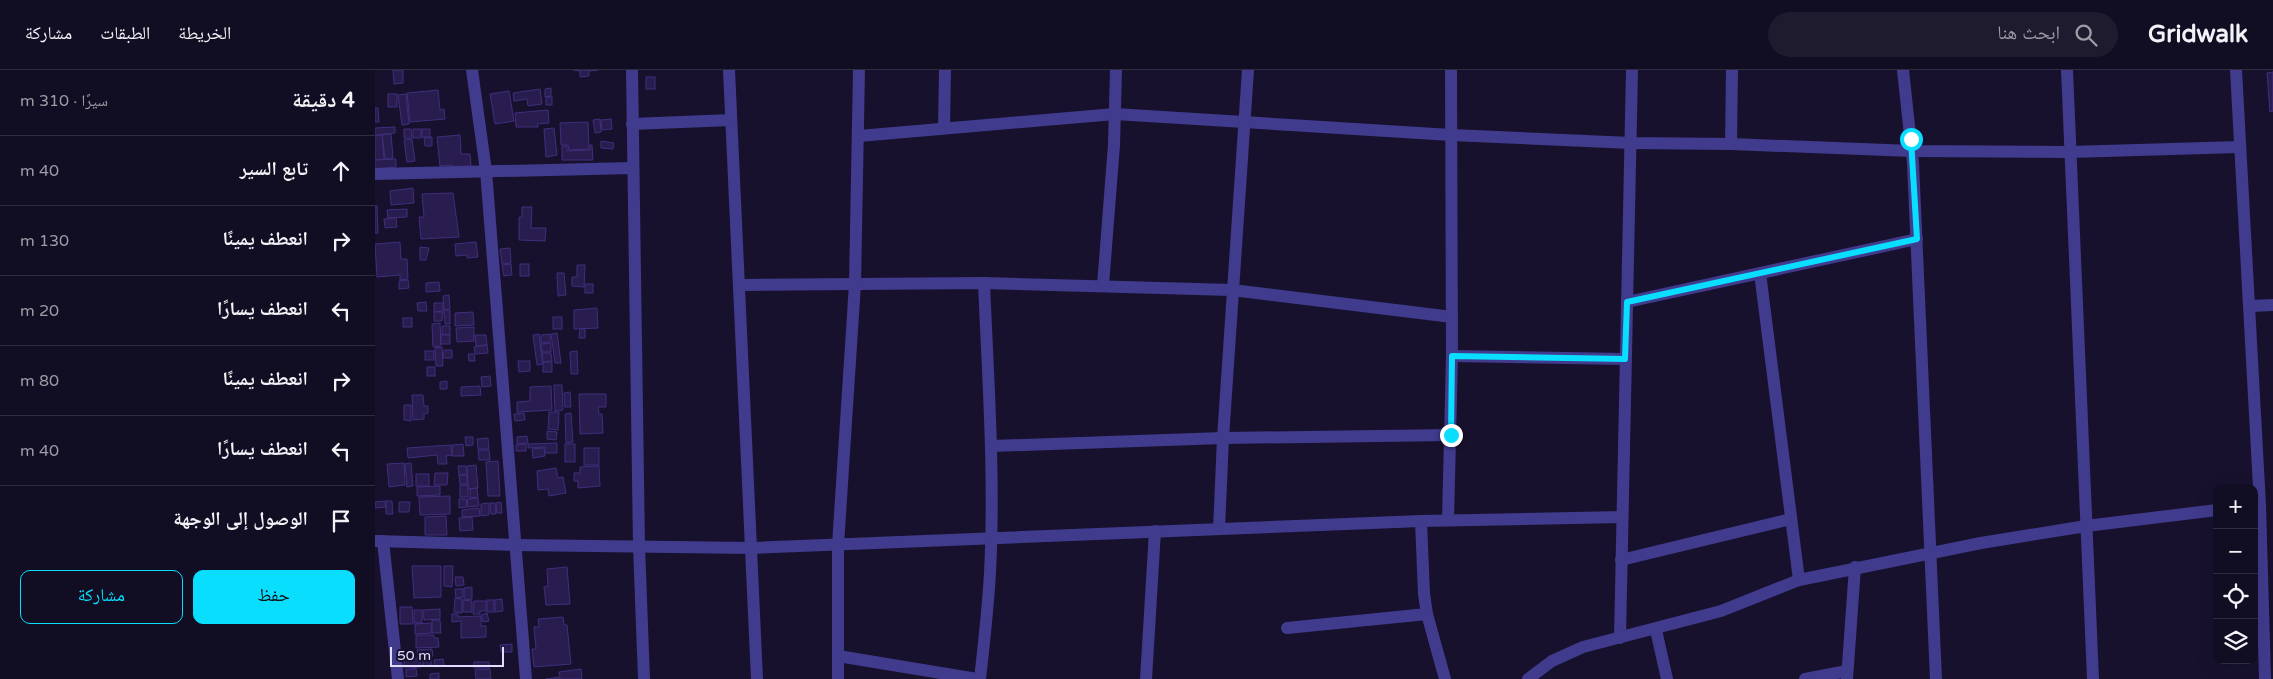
<!DOCTYPE html>
<html lang="ar">
<meta charset="utf-8">
<style>
body{margin:0;font-family:"Varela Round","Noto Naskh Arabic",sans-serif;background:#1e1b2f;color:#f1f3f6;direction:rtl}
.controls{position:absolute;right:15px;bottom:15px;display:grid;overflow:hidden;border-radius:10px;box-shadow:0 5px 20px #0002}
.controls button{width:45px;height:45px;display:grid;place-items:center;padding:0;border:0;border-bottom:1px solid #302d40;background:#110d22;color:#f1f3f6;font:25px sans-serif}
.scale{position:absolute;left:15px;bottom:12px;width:114px;box-sizing:border-box;padding-left:5px;border:2px solid #e3deff;border-top:0;font-size:14px;line-height:18px;white-space:nowrap;color:#e3deff;-webkit-text-stroke:4px #17112e;paint-order:stroke}
.stop{position:absolute;width:15px;height:15px;margin:-11px;border:4px solid #0adeff;border-radius:50%;background:#fff}
.stop.end{background:#0adeff;border-color:#fff;box-shadow:0 1px 5px #0008}
.list{margin:0;padding:0;list-style:none}
h2{display:flex;justify-content:space-between;align-items:center;height:65px;margin:0;padding:0 20px;font-size:21px}
h2 small{font-size:16px;font-weight:400;color:#9c9ca5}
.list li{display:grid;grid-template-columns:32px 1fr auto;gap:15px;align-items:center;box-sizing:border-box;height:70px;padding:0 20px;border-top:1px solid #302d40}
.list b{display:block;font-size:19px;white-space:nowrap}
.list em{font-size:16px;font-style:normal;color:#9c9ca5}
.actions{display:flex;gap:10px;padding:15px 20px}
.actions a{flex:1;padding:11px 0;border:1px solid #0adeff;border-radius:10px;text-align:center;font-size:18px;color:#0adeff}
.actions .main{background:#0adeff;color:#111}
.icon{flex:none;width:28px;height:28px;fill:none;stroke:currentColor;stroke-width:2;stroke-linecap:round;stroke-linejoin:round}
.map{position:relative;flex:none;width:1898px;height:609px;overflow:hidden;direction:ltr}
header{display:flex;align-items:center;gap:30px;box-sizing:border-box;height:70px;padding:0 25px;background:#110d22;border-bottom:1px solid #302d40}
header strong{font-size:24px}
nav{display:flex;gap:28px;margin-inline-start:auto;font-size:18px}
.search{width:350px;height:45px;background:#1e1b2f;display:flex;align-items:center;gap:12px;box-sizing:border-box;padding:0 18px;border-radius:28px;color:#9c9ca5;font-size:19px}
main{display:flex}
aside{flex:1;background:#110d22}
.map>svg:first-child{display:block}
.building{fill:#291d4f;stroke:#402e7c}
.lines{fill:none;stroke-linecap:round;stroke-linejoin:round}
.minor{stroke:#413b8d;stroke-width:12}
.route{stroke:#0adeff;stroke-width:6}
</style>
<header>
<strong>Gridwalk</strong>
<div class="search"><svg class="icon" aria-label="search" viewBox="0 0 24 24"><circle cx="10" cy="10" r="6"/><path d="M15 15l6 6"/></svg>ابحث هنا</div>
<nav><a>الخريطة</a><a>الطبقات</a><a>مشاركة</a></nav>
</header>
<main>
<div class="map">
<svg width="1898" height="609" viewBox="0 0 1898 609">
<rect width="100%" height="100%" fill="#17112e"/>
<g class="building">
<path d="M18,0h10v13l-9,1z"/>
<path d="M198,0h25l-9,1v5l-9,1v-6z"/>
<path d="M1898,2v39l-3,1 -3,-39z"/>
<rect x="271" y="7" width="9" height="12"/>
<path d="M176,18v8l-6,1v-8z"/>
<path d="M165,19l2,15 -14,2 -1,-7 -13,2 -1,-8z"/>
<path d="M63,20l2,20 4,-1 1,10 -35,3 -3,-29z"/>
<path d="M134,21l5,30 -19,3 -5,-30z"/>
<rect x="13" y="24" width="9" height="13"/>
<path d="M31,24l3,30 -7,1 -4,-30z"/>
<rect x="171" y="27" width="6" height="8"/>
<path d="M0,38h3l1,14h-4z"/>
<path d="M173,40l1,13 -12,1 1,3h-22l-1,-14z"/>
<path d="M225,49l1,13 -6,1 -2,-13z"/>
<path d="M236,49l1,10 -10,1 -1,-10z"/>
<path d="M213,52l1,27 -20,1 -1,-5h-7l-1,-22z"/>
<path d="M20,57v6l-20,2v-7z"/>
<path d="M179,58l3,27 -11,2 -2,-28z"/>
<path d="M29,59h7l1,9h-8z"/>
<rect x="38" y="59" width="8" height="9"/>
<rect x="47" y="59" width="8" height="8"/>
<path d="M16,64l2,24 -8,1 -3,-24z"/>
<path d="M7,65l2,24 -9,1v-24z"/>
<path d="M85,65l1,19h9l1,12 -19,2v-3l-12,1 -3,-29z"/>
<path d="M57,67v9h-7l-1,-8z"/>
<path d="M37,69l3,22 -8,1 -3,-22z"/>
<path d="M226,71l13,2 -1,6 -12,-1z"/>
<path d="M215,75h2l1,15h-31v-14h5v5l23,-1z"/>
<path d="M21,89v8l-21,2v-9z"/>
<path d="M38,118l1,15 -23,2 -1,-14z"/>
<path d="M78,123l6,44 -38,2 -2,-22h5l-2,-23z"/>
<path d="M0,136h2l1,27h-3z"/>
<path d="M147,137h10l-1,21h15l-1,13 -26,-1v-23h3z"/>
<path d="M32,139v8l-19,1 -1,-8z"/>
<path d="M21,148l1,9 -12,1 -1,-9z"/>
<path d="M25,172l1,17h6l1,20 -8,1v-5l-23,2 -2,-33z"/>
<path d="M101,172l2,15 -11,1v-3l-11,1 -1,-12z"/>
<path d="M45,177l9,1 -3,12h-6z"/>
<path d="M135,178l1,15 -9,1 -2,-15z"/>
<path d="M136,194l1,11 -8,1 -2,-11z"/>
<rect x="145" y="194" width="9" height="12"/>
<path d="M202,195h8l-1,22 -12,-1v-9h5z"/>
<path d="M182,203h7l2,22 -8,1z"/>
<path d="M33,210l1,8 -10,1v-8z"/>
<path d="M64,212l1,9 -14,1v-9z"/>
<rect x="210" y="214" width="8" height="9"/>
<path d="M74,225l1,14 -6,1 -1,-14z"/>
<path d="M51,232l1,9h-9l-1,-8z"/>
<path d="M59,233h9v8l-9,1z"/>
<path d="M222,238l1,20 -24,1v-19z"/>
<path d="M69,240h6v14h-5z"/>
<path d="M59,242h9l-1,9h-8z"/>
<path d="M98,242l1,13 -19,1v-13z"/>
<rect x="178" y="247" width="9" height="12"/>
<rect x="28" y="248" width="9" height="9"/>
<path d="M65,253l1,23 -8,1 -1,-23z"/>
<path d="M67,256h8v9l-8,-1z"/>
<path d="M99,257v14l-17,1 -1,-14z"/>
<path d="M205,259h5v9h-6z"/>
<path d="M182,263l4,30h-6l-4,-29z"/>
<path d="M164,264l4,30 -6,1 -4,-30z"/>
<path d="M175,264v8l-9,1v-8z"/>
<rect x="66" y="265" width="9" height="9"/>
<path d="M100,265h11l1,10 -11,1z"/>
<path d="M176,273v9h-9l-1,-8z"/>
<path d="M112,275l1,8 -13,1 -1,-7z"/>
<path d="M67,277l1,19h-7l-1,-18z"/>
<path d="M69,280h8v8h-9z"/>
<rect x="50" y="281" width="9" height="9"/>
<path d="M202,281l1,23h-7l-1,-22z"/>
<path d="M167,283h9l1,8 -9,1z"/>
<path d="M93,284h6l1,7h-6z"/>
<path d="M143,291h12v10l-11,1z"/>
<rect x="168" y="292" width="9" height="10"/>
<rect x="52" y="297" width="8" height="9"/>
<path d="M115,306l1,10 -9,1 -1,-10z"/>
<path d="M72,311v8h-7v-7z"/>
<path d="M179,315h8l1,25 -8,1z"/>
<path d="M105,316l1,9 -20,1v-9z"/>
<path d="M176,316l1,24 -35,2v-10l13,-1v-14z"/>
<path d="M195,322l1,15h-6l-1,-14z"/>
<path d="M204,324h27v13h-8l1,7h3l1,19 -23,1z"/>
<path d="M37,325h11l1,11h4v7l-4,1v5l-11,1z"/>
<path d="M29,335h7v16l-7,-1z"/>
<path d="M174,342h10l-1,18 -10,-1z"/>
<path d="M149,343l1,7 -10,1 -1,-7z"/>
<path d="M196,343l2,29 -7,1 -1,-29z"/>
<path d="M172,361l10,1 -1,8 -9,-1z"/>
<path d="M152,366l1,7 -11,1v-7z"/>
<path d="M90,367h8v8l-7,1z"/>
<path d="M113,368l1,11h-11l-1,-10z"/>
<path d="M182,373v10h-12v-6l-17,1v-4z"/>
<path d="M88,374l1,12h-12v-11z"/>
<path d="M151,374v7h-10v-6z"/>
<rect x="190" y="374" width="10" height="18"/>
<path d="M76,375l1,10 -6,1 1,8h-9l-1,-9 -29,3 -1,-10z"/>
<path d="M169,378l1,8 -12,2 -1,-9z"/>
<rect x="209" y="378" width="15" height="17"/>
<path d="M103,380h11l1,10h-11z"/>
<path d="M123,391l2,35h-12l-2,-34z"/>
<path d="M29,393l1,22 -16,2 -2,-23z"/>
<path d="M36,393l2,23 -6,1 -2,-23z"/>
<path d="M101,395l2,23 -10,1 -1,-23z"/>
<path d="M83,396h8l1,8 -8,1z"/>
<path d="M224,396l1,20 -22,2v-7h-4v-8h6v-6z"/>
<path d="M181,398l2,10 5,-1 3,16 -17,3 -1,-7 -10,1 -1,-19z"/>
<path d="M60,403h13l-1,12h-13z"/>
<rect x="41" y="404" width="13" height="12"/>
<path d="M84,405h8v9h-7z"/>
<rect x="85" y="415" width="8" height="12"/>
<path d="M65,416v9l-23,1v-9z"/>
<path d="M102,418l1,9 -8,1v-9z"/>
<path d="M75,426v18l-30,1 -1,-18z"/>
<path d="M103,428l1,8 -11,1 -1,-8z"/>
<path d="M84,429h7l1,8 -8,1z"/>
<path d="M10,431l1,6 -11,1v-6z"/>
<path d="M11,431h6l1,13h-7z"/>
<path d="M24,432h11l-1,10h-10z"/>
<path d="M126,432l1,11h-5l-1,-10z"/>
<path d="M114,433v12l-8,1v-12z"/>
<path d="M115,433h5l1,11h-5z"/>
<path d="M104,438l1,8 -18,1v-7z"/>
<path d="M71,446l1,19h-22v-18z"/>
<path d="M97,447l1,13 -13,1 -1,-13z"/>
<path d="M37,496h29v31l-27,1z"/>
<path d="M69,496h9l-1,21 -8,-1z"/>
<path d="M192,497l3,37 -24,1 -2,-18 4,-1 -1,-17z"/>
<path d="M80,507h8l1,8 -8,1z"/>
<path d="M97,517v12l-8,1v-12z"/>
<path d="M80,519h8v8l-7,1z"/>
<path d="M80,528l7,1v14l-8,-1z"/>
<path d="M127,529l1,12 -8,1v-12z"/>
<path d="M88,530l9,1v11h-9z"/>
<rect x="112" y="530" width="7" height="12"/>
<path d="M99,531h12v10h-6v3h-7z"/>
<path d="M25,537h12l1,17h-13z"/>
<path d="M65,539v10l-16,1 -1,-10z"/>
<rect x="39" y="540" width="8" height="13"/>
<path d="M112,543l2,8 -6,1 -2,-7z"/>
<path d="M77,544h6v3l23,-1v10h5v11l-25,1v-17l-9,1z"/>
<path d="M188,547l1,8h3l4,39 -37,3 -2,-18h4l-2,-22h5l-1,-8z"/>
<path d="M57,550h8l1,13h-9z"/>
<path d="M56,553l1,10 -17,1v-10z"/>
<path d="M41,565h18v3h4l1,9 -23,1z"/>
<path d="M137,574v8h-11l-1,-7z"/>
<path d="M57,579l1,7 -15,1 -1,-7z"/>
<path d="M56,587l1,8 -9,1v-8z"/>
<path d="M45,588l1,9 -17,1v-9z"/>
<path d="M68,589l1,7 -9,1 -1,-7z"/>
<rect x="99" y="592" width="15" height="6"/>
<path d="M41,598l1,8 -11,1v-7z"/>
<path d="M115,599l1,10h-15l-1,-9z"/>
<path d="M206,599l1,10h-36l14,-2 -1,-5z"/>
<path d="M64,603v6h-9v-5z"/>
</g>
<g class="lines">
<g class="minor">
<path d="M97,0l14,101 40,508"/>
<path d="M257,0l7,476 5,133"/>
<path d="M354,0l28,609"/>
<path d="M1528,0l10,93 23,516"/>
<path d="M1692,0l26,609"/>
<path d="M1861,0l24,435 5,174"/>
<path d="M257,54l99,-4"/>
<path d="M569,57l1,-57"/>
<path d="M484,66l256,-22 336,21 180,8 100,1 181,7 158,1 169,-5"/>
<path d="M1356,74l1,-74"/>
<path d="M0,104l258,-6"/>
<path d="M1385,203l39,307"/>
<path d="M364,215l245,-2 248,7 220,27"/>
<path d="M728,215l11,-140 2,-75"/>
<path d="M1252,232l290,-63"/>
<path d="M1875,236l23,-1"/>
<path d="M1077,286l173,3"/>
<path d="M616,376l232,-8 228,-3"/>
<path d="M1073,450l4,-164 -1,-286"/>
<path d="M1046,451l3,73 3,20 18,65"/>
<path d="M844,459l4,-91 25,-368"/>
<path d="M0,471l140,4 236,3 670,-27 201,-4"/>
<path d="M8,471l15,138"/>
<path d="M1246,490l170,-41"/>
<path d="M912,558l140,-14"/>
<path d="M1281,560l11,49"/>
<path d="M1245,568l12,-568"/>
<path d="M463,586l139,23"/>
<path d="M463,609v-134l17,-261 4,-214"/>
<path d="M605,609c4,-35 8,-71 10,-106 5,-97 -2,-194 -6,-290"/>
<path d="M771,609l9,-148"/>
<path d="M1153,609l24,-18 31,-14 138,-36 78,-31 182,-37 105,-17 131,-16"/>
<path d="M1430,609l42,-8"/>
<path d="M1472,609l8,-112"/>
</g>
</g>
<g class="lines">
<path class="route" d="M1076,365l1,-79 173,3 2,-57 290,-63 -6,-100"/>
</g>
</svg>
<div class="controls">
<button>+</button>
<button>−</button>
<button><svg class="icon" aria-label="locate" viewBox="0 0 24 24"><circle cx="12" cy="12" r="6"/><path d="M12 2v4M12 18v4M2 12h4M18 12h4"/></svg></button>
<button><svg class="icon" aria-label="layers" viewBox="0 0 24 24"><path d="M12 4l9 5-9 5-9-5zM3 14l9 5 9-5"/></svg></button>
</div>
<div class="scale">50 m</div>
<div class="stop" style="left:1536px;top:69px"></div>
<div class="stop end" style="left:1076px;top:365px"></div>
</div>
<aside>
<h2>4 دقيقة<small>سيرًا · 310 m</small></h2>
<ul class="list">
<li><svg class="icon" aria-label="ahead" viewBox="0 0 24 24"><path d="M12 20V5M6 11l6-6 6 6"/></svg><div><b>تابع السير</b></div><em>40 m</em></li>
<li><svg class="icon" aria-label="right" viewBox="0 0 24 24"><path d="M7 20v-9h11M14 6l5 5-5 5"/></svg><div><b>انعطف يمينًا</b></div><em>130 m</em></li>
<li><svg class="icon" aria-label="left" viewBox="0 0 24 24"><path d="M17 20v-9H6M10 6l-5 5 5 5"/></svg><div><b>انعطف يسارًا</b></div><em>20 m</em></li>
<li><svg class="icon" aria-label="right" viewBox="0 0 24 24"><path d="M7 20v-9h11M14 6l5 5-5 5"/></svg><div><b>انعطف يمينًا</b></div><em>80 m</em></li>
<li><svg class="icon" aria-label="left" viewBox="0 0 24 24"><path d="M17 20v-9H6M10 6l-5 5 5 5"/></svg><div><b>انعطف يسارًا</b></div><em>40 m</em></li>
<li><svg class="icon" aria-label="arrive" viewBox="0 0 24 24"><path d="M6 21V4h12l-3 4 3 4H6"/></svg><div><b>الوصول إلى الوجهة</b></div></li>
</ul>
<div class="actions"><a class="main">حفظ</a><a>مشاركة</a></div>
</aside>
</main>
